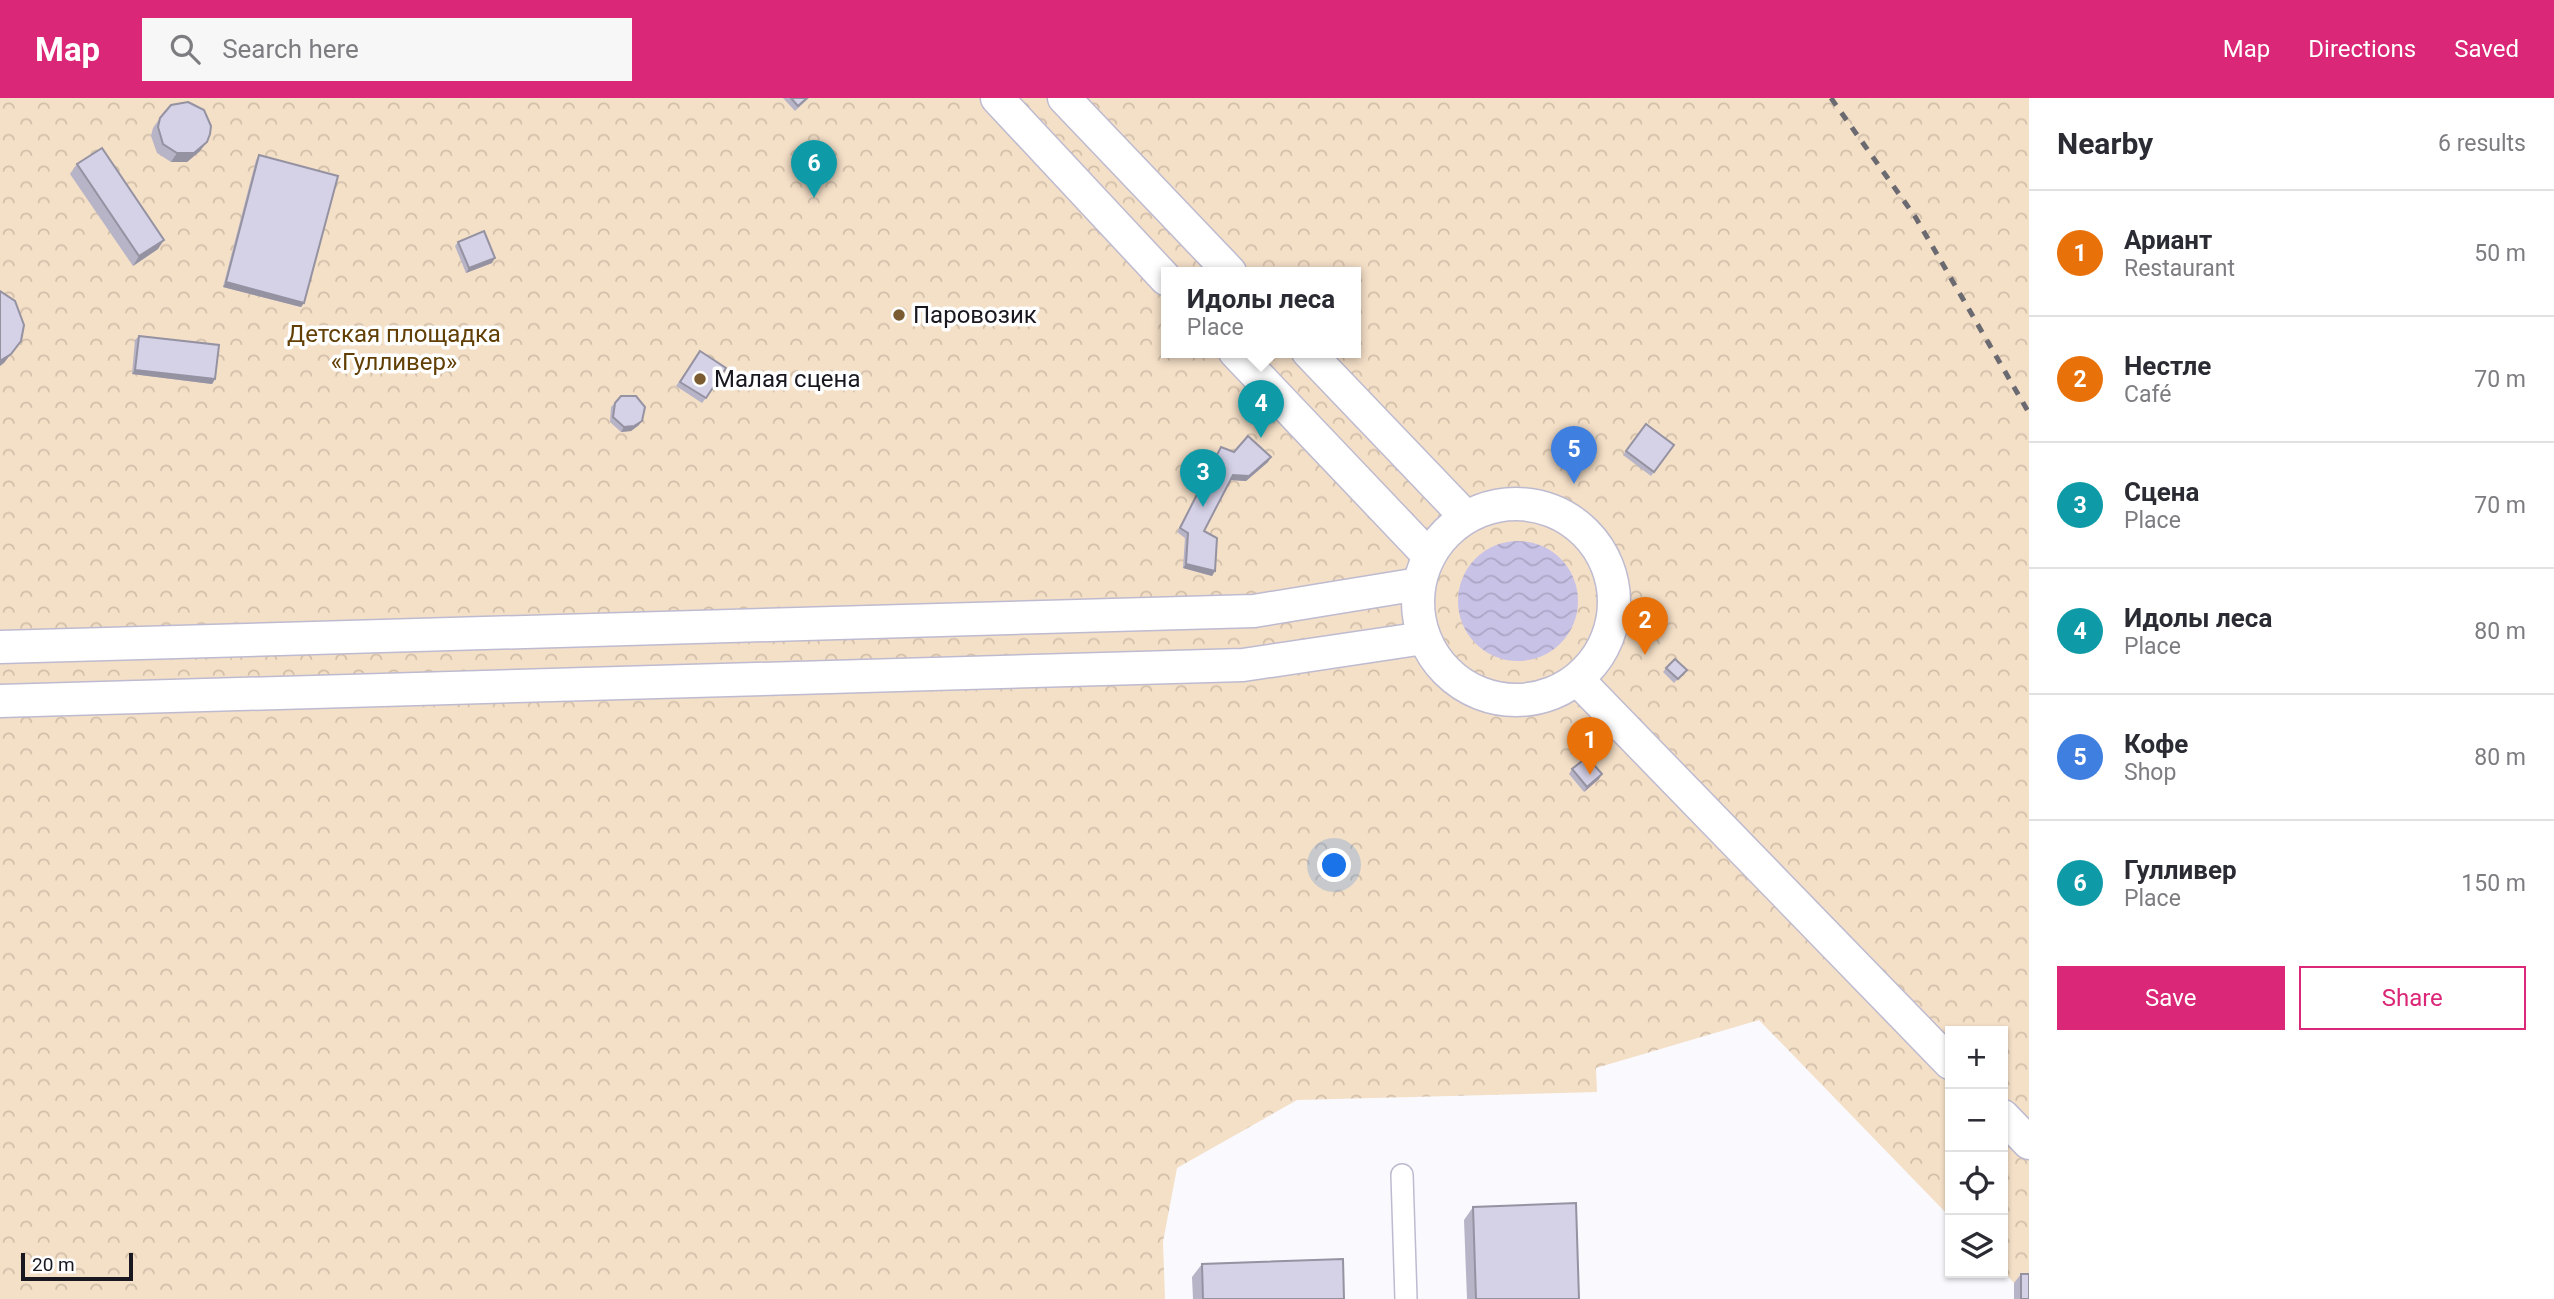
<!DOCTYPE html>
<meta charset="utf-8">
<style>
body{margin:0;font-family:Roboto,sans-serif;background:#f7f7f7;color:#2b2b33}
.controls{position:absolute;right:21px;bottom:21px;display:grid;overflow:hidden;border-radius:0px;box-shadow:0 2px 5px #0004}
.controls button{width:63px;height:63px;display:grid;place-items:center;padding:0;border:0;border-bottom:2px solid #e1e1e2;background:#fff;color:#2b2b33;font:35px sans-serif}
.scale{position:absolute;left:21px;bottom:18px;width:112px;box-sizing:border-box;padding-left:7px;border:4px solid #19171f;border-top:0;font-size:19px;line-height:24px;white-space:nowrap;color:#19171f;-webkit-text-stroke:5px #fff;paint-order:stroke}
.you{position:absolute;left:1335px;top:768px;width:24px;height:24px;margin:-18px;border:5px solid #fff;border-radius:50%;background:#1a73e8;box-shadow:0 0 0 10px #1a73e833}
.badge{display:grid;place-items:center;width:46px;height:46px;border-radius:50%;background:#db2777;color:#fff;font-size:23px;font-weight:700}
.pin{position:absolute;translate:-50% -58px;filter:drop-shadow(0 2px 4px #0008)}
.pin::after{content:'';position:absolute;top:37px;width:24px;height:21px;background:inherit;clip-path:polygon(0 0,100% 0,50% 100%)}
.popup{position:absolute;left:1161px;top:169px;width:200px;height:91px;box-sizing:border-box;display:grid;place-content:center;border-radius:0px;background:#fff;filter:drop-shadow(0 2px 5px #0005);font-size:23px;white-space:nowrap;color:#7c7c81}
.popup b{font-size:26px;color:#2b2b33}
.popup::after{content:'';position:absolute;left:50%;top:100%;margin-left:-14px;border:14px solid transparent;border-top-color:#fff}
.list{margin:0;padding:0;list-style:none}
h2{display:flex;justify-content:space-between;align-items:center;height:91px;margin:0;padding:0 28px;font-size:30px}
h2 small{font-size:23px;font-weight:400;color:#7c7c81}
.list li{display:grid;grid-template-columns:46px 1fr auto;gap:21px;align-items:center;box-sizing:border-box;height:126px;padding:0 28px;border-top:2px solid #e1e1e2}
.list b{display:block;font-size:26px;white-space:nowrap}
.list p{margin:0;font-size:23px;white-space:nowrap;color:#7c7c81}
.list em{font-size:23px;font-style:normal;color:#7c7c81}
.actions{display:flex;gap:14px;padding:21px 28px}
.actions a{flex:1;padding:16px 0;border:2px solid #db2777;border-radius:0px;text-align:center;font-size:24px;color:#db2777}
.actions .main{background:#db2777;color:#fff}
.icon{flex:none;width:38px;height:38px;fill:none;stroke:currentColor;stroke-width:2;stroke-linecap:round;stroke-linejoin:round}
.map{position:relative;flex:none;width:2029px;height:1201px;overflow:hidden}
header{display:flex;align-items:center;gap:42px;box-sizing:border-box;height:98px;padding:0 35px;background:#db2777;color:#fff}
header strong{font-size:33px}
nav{display:flex;gap:38px;margin-inline-start:auto;font-size:24px}
.search{width:490px;height:63px;background:#f7f7f7;display:flex;align-items:center;gap:18px;box-sizing:border-box;padding:0 24px;border-radius:0px;color:#7c7c81;font-size:26px}
main{display:flex}
aside{flex:1;background:#fff}
.map>svg:first-child{display:block}
.park{fill:url(#park-crowns);fill-rule:evenodd}
.water{fill:url(#water-waves)}
.lines{fill:none;stroke-linecap:round;stroke-linejoin:round}
.service-casing{stroke:#bebbd0;stroke-width:24}
.pedestrian-casing{stroke:#bebbd0;stroke-width:35}
.service{stroke:#fff;stroke-width:21}
.pedestrian{stroke:#fff;stroke-width:32}
.rail{stroke:#6c6a71;stroke-width:5;stroke-dasharray:9 9;stroke-linecap:butt}
.wall{fill:#b7b4c7}
.shaded-wall{fill:#9592a2}
.building{fill:#d5d1e7;stroke:#9592a2;stroke-width:2}
.poi-dot{fill:#7b5b31;stroke:#fff;stroke-width:2.5}
.labels{text-anchor:middle;dominant-baseline:central;stroke-width:7;stroke-linejoin:round;paint-order:stroke}
.poi-label{font-size:24px;fill:#19171f;stroke:#fff;text-anchor:start}
.park-label{font-size:24px;fill:#623f05;stroke:#fff}
</style>
<header>
<strong>Map</strong>
<div class="search"><svg class="icon" aria-label="search" viewBox="0 0 24 24"><circle cx="10" cy="10" r="6"/><path d="M15 15l6 6"/></svg>Search here</div>
<nav><a>Map</a><a>Directions</a><a>Saved</a></nav>
</header>
<main>
<div class="map">
<svg width="2029" height="1201" viewBox="0 0 2029 1201">
<defs>
<pattern id="park-crowns" width="20" height="18" patternUnits="userSpaceOnUse" patternTransform="scale(1.75)"><rect width="20" height="18" fill="#f4dfc7"/><path d="M2 6a3 3 0 1 1 6 0M12 15a3 3 0 1 1 6 0" fill="none" stroke="#d1bfaa"/></pattern>
<pattern id="water-waves" width="16" height="10" patternUnits="userSpaceOnUse" patternTransform="scale(1.75)"><rect width="16" height="10" fill="#c9c2e7"/><path d="M0 5q4-4 8 0t8 0" fill="none" stroke="#aca6c6"/></pattern>
</defs>
<rect width="100%" height="100%" fill="#faf9fe"/>
<path class="park" d="M0,0h2029v1201h-15v-16l-11,-12v-240h-53v186l-191,-197 -163,48 1,24 -300,8 -120,68 -14,74 2,57h-1165zM1166,174h190v80h-190z"/>
<circle class="water" cx="1518" cy="503" r="60"/>
<g class="lines">
<defs>
<path id="service" d="M1402,1077l4,124"/>
<g id="pedestrian">
<path d="M997,0l169,181"/>
<path d="M1064,0l166,174"/>
<path d="M1235,254l194,204"/>
<path d="M1308,254l158,165"/>
<circle cx="1516" cy="504" r="98"/>
<path d="M0,549l1254,-36 165,-27"/>
<path d="M1578,582l372,383"/>
<path d="M0,603l1243,-36 181,-27"/>
<path d="M2003,1018l26,27"/>
</g>
</defs>
<use href="#service" class="service-casing"/>
<use href="#pedestrian" class="pedestrian-casing"/>
<use href="#service" class="service"/>
<use href="#pedestrian" class="pedestrian"/>
<path class="rail" d="M1831,0l85,120 113,195"/>
</g>
<g class="wall">
<path d="M783,0h26l-14,13z"/>
<path d="M160,20l40,33 -13,11h-16l-14,-9 -6,-17 2,-8z"/>
<path d="M259,57l45,148 -3,4 -78,-20 33,-127z"/>
<path d="M77,66l81,85 -25,17 -63,-92z"/>
<path d="M458,144l34,21 -26,10 -11,-27z"/>
<path d="M139,238l76,43 -3,5 -80,-10 3,-34z"/>
<path d="M700,253l6,47 -4,5 -26,-17z"/>
<path d="M615,305l24,22 -8,6 -10,1 -11,-10 1,-15z"/>
<path d="M1646,326l28,21 -23,31 -28,-21z"/>
<path d="M1221,349l47,15 -22,19 -16,-1 -26,51 11,40 -3,5 -29,-8 2,-30 -8,-6z"/>
<path d="M1666,570l21,2 -13,13 -11,-11z"/>
<path d="M1572,671l27,10 -15,13 -15,-18z"/>
<path d="M1473,1109l106,92h-112l-3,-79z"/>
<path d="M1202,1166l142,35h-151l-1,-22z"/>
<path d="M2021,1176l8,25h-15v-16z"/>
</g>
<g class="shaded-wall">
<path d="M207,44l-7,9 -13,11h-16l6,-9z"/>
<path d="M164,142l-6,9 -25,17 6,-10z"/>
<path d="M495,160l-3,5 -26,10 3,-5z"/>
<path d="M226,184l78,21 -3,4 -78,-20z"/>
<path d="M21,243l-17,22 -4,3v-5z"/>
<path d="M135,272l80,9 -3,5 -80,-10z"/>
<path d="M642,323l-3,4 -8,6 -10,1 3,-5z"/>
<path d="M1271,359l-3,5 -22,19 -17,-1 4,-5z"/>
<path d="M1186,466l29,7 -3,5 -29,-8z"/>
<path d="M1602,676l-3,5 -15,13 3,-5z"/>
</g>
<g class="building">
<path d="M791,0h16l-9,8z"/>
<path d="M188,4l16,8 7,16 -1,8 -3,8 -13,11h-17l-14,-9 -5,-17 2,-9 11,-13z"/>
<path d="M102,50l62,92 -25,16 -62,-92z"/>
<path d="M259,57l79,21 -34,127 -78,-21z"/>
<path d="M484,133l11,27 -26,10 -11,-26z"/>
<path d="M0,193l15,10 9,24 -3,16 -10,13 -11,7z"/>
<path d="M139,238l80,9 -4,34 -80,-9z"/>
<path d="M700,253l26,17 -20,30 -26,-16z"/>
<path d="M621,298h15l9,11 -3,14 -8,5 -10,1 -11,-10 2,-14z"/>
<path d="M1646,326l28,21 -20,27 -28,-21z"/>
<path d="M1248,338l23,21 -22,19 -16,-1 -29,56 13,7 -2,33 -29,-7 2,-31 -8,-5 41,-81 13,5z"/>
<path d="M1675,561l12,11 -9,9 -12,-11z"/>
<path d="M1587,659l15,17 -15,13 -15,-18z"/>
<path d="M1576,1105l3,96h-103l-3,-92z"/>
<path d="M1343,1161l1,40h-141l-1,-35z"/>
<rect x="2021" y="1176" width="8" height="25"/>
</g>
<g class="poi-dot">
<circle cx="899" cy="217" r="7"/>
<circle cx="700" cy="281" r="7"/>
</g>
<g class="labels">
<g class="poi-label">
<text x="913" y="217">Паровозик</text>
<text x="714" y="281">Малая сцена</text>
</g>
<g class="park-label">
<text x="394" y="236">Детская площадка<tspan x="394" dy="28">«Гулливер»</tspan></text>
</g>
</g>
</svg>
<div class="controls">
<button>+</button>
<button>−</button>
<button><svg class="icon" aria-label="locate" viewBox="0 0 24 24"><circle cx="12" cy="12" r="6"/><path d="M12 2v4M12 18v4M2 12h4M18 12h4"/></svg></button>
<button><svg class="icon" aria-label="layers" viewBox="0 0 24 24"><path d="M12 4l9 5-9 5-9-5zM3 14l9 5 9-5"/></svg></button>
</div>
<div class="scale">20 m</div>
<div class="you"></div>
<div class="pin badge" style="left:1590px;top:677px;background:#e8710a">1</div>
<div class="pin badge" style="left:1645px;top:557px;background:#e8710a">2</div>
<div class="pin badge" style="left:1203px;top:409px;background:#0f9aa8">3</div>
<div class="pin badge" style="left:1261px;top:340px;background:#0f9aa8">4</div>
<div class="popup"><b>Идолы леса</b>Place</div>
<div class="pin badge" style="left:1574px;top:386px;background:#3f7fe0">5</div>
<div class="pin badge" style="left:814px;top:100px;background:#0f9aa8">6</div>
</div>
<aside>
<h2>Nearby<small>6 results</small></h2>
<ul class="list">
<li><span class="badge" style="background:#e8710a">1</span><div><b>Ариант</b><p>Restaurant</p></div><em>50 m</em></li>
<li><span class="badge" style="background:#e8710a">2</span><div><b>Нестле</b><p>Café</p></div><em>70 m</em></li>
<li><span class="badge" style="background:#0f9aa8">3</span><div><b>Сцена</b><p>Place</p></div><em>70 m</em></li>
<li><span class="badge" style="background:#0f9aa8">4</span><div><b>Идолы леса</b><p>Place</p></div><em>80 m</em></li>
<li><span class="badge" style="background:#3f7fe0">5</span><div><b>Кофе</b><p>Shop</p></div><em>80 m</em></li>
<li><span class="badge" style="background:#0f9aa8">6</span><div><b>Гулливер</b><p>Place</p></div><em>150 m</em></li>
</ul>
<div class="actions"><a class="main">Save</a><a>Share</a></div>
</aside>
</main>
